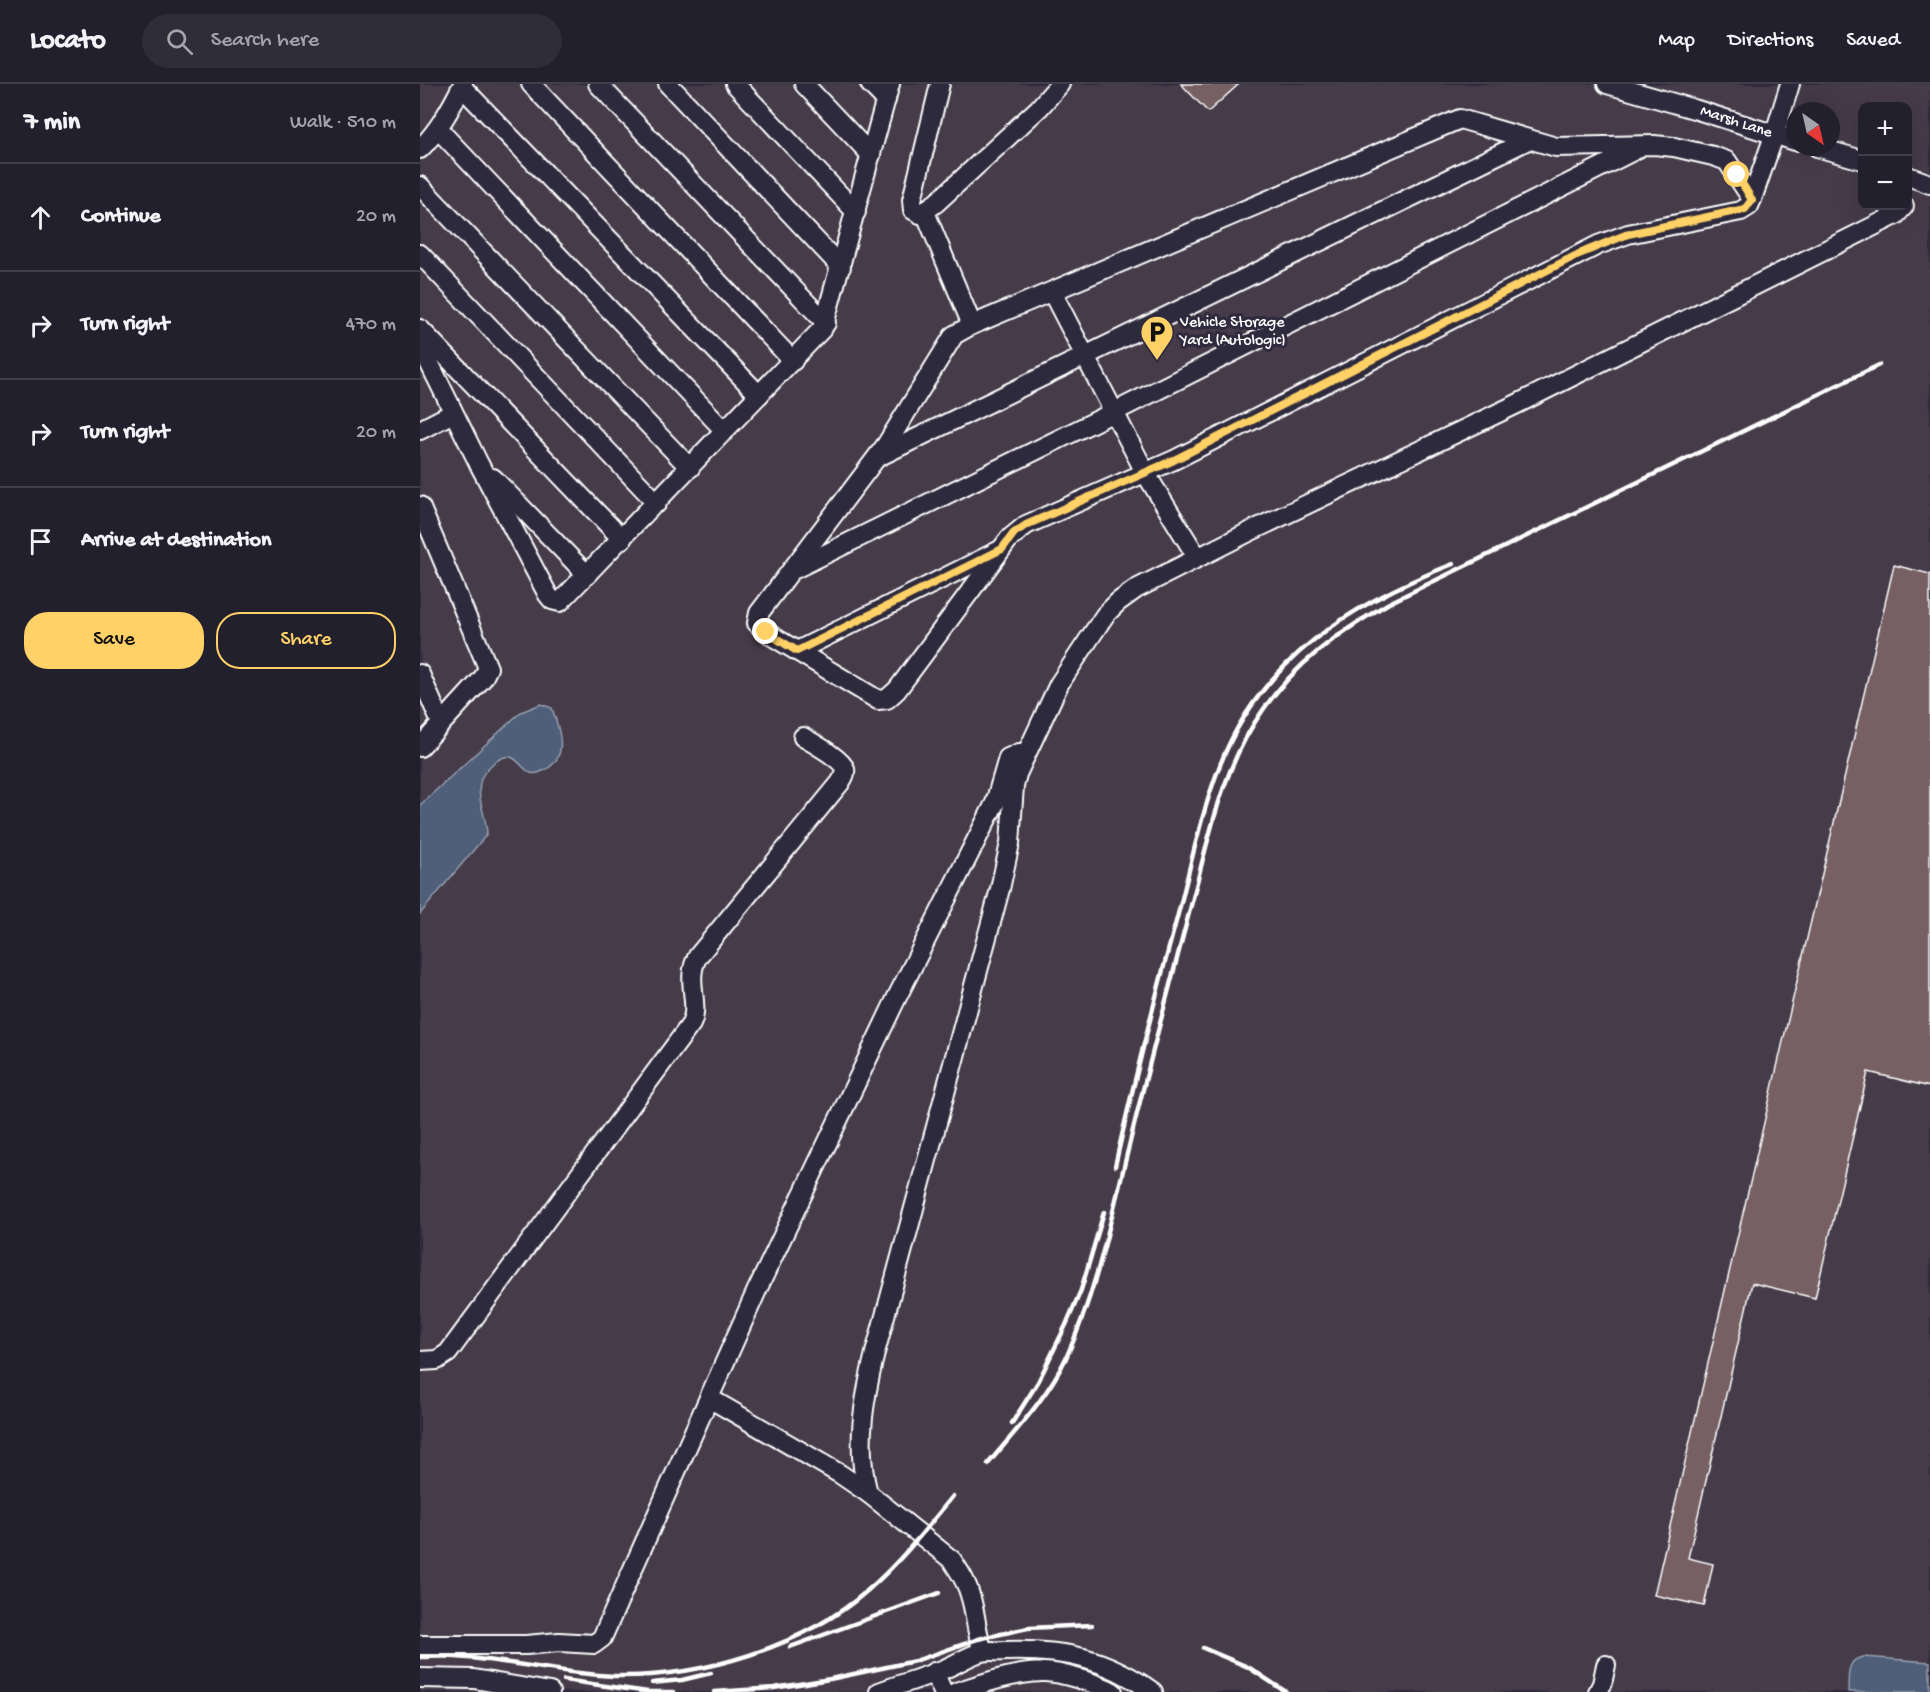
<!DOCTYPE html>
<meta charset="utf-8">
<style>
body{margin:0;font-family:"Gochi Hand",sans-serif;background:#2f2d3a;color:#f1f3f6}
.controls{position:absolute;right:18px;top:18px;display:grid;overflow:hidden;border-radius:12px;box-shadow:0 6px 24px #0002}
.controls button{width:54px;height:54px;display:grid;place-items:center;padding:0;border:0;border-bottom:2px solid #403e4a;background:#23202e;color:#f1f3f6;font:30px sans-serif}
.compass{position:absolute;left:1366px;top:18px;width:54px;height:54px;border-radius:50%;background:#23202e;box-shadow:0 6px 24px #0002;rotate:146deg}
.stop{position:absolute;width:18px;height:18px;margin:-14px;border:4px solid #ffd166;border-radius:50%;background:#fff}
.stop.end{background:#ffd166;border-color:#fff;box-shadow:0 2px 6px #0008}
.list{margin:0;padding:0;list-style:none}
h2{display:flex;justify-content:space-between;align-items:center;height:78px;margin:0;padding:0 24px;font-size:26px}
h2 small{font-size:20px;font-weight:400;color:#a3a3aa}
.list li{display:grid;grid-template-columns:39px 1fr auto;gap:18px;align-items:center;box-sizing:border-box;height:108px;padding:0 24px;border-top:2px solid #403e4a}
.list b{display:block;font-size:22px;white-space:nowrap}
.list em{font-size:20px;font-style:normal;color:#a3a3aa}
.actions{display:flex;gap:12px;padding:18px 24px}
.actions a{flex:1;padding:14px 0;border:2px solid #ffd166;border-radius:24px;text-align:center;font-size:21px;color:#ffd166}
.actions .main{background:#ffd166;color:#111}
.icon{flex:none;width:33px;height:33px;fill:none;stroke:currentColor;stroke-width:2;stroke-linecap:round;stroke-linejoin:round}
.map{position:relative;flex:none;width:1510px;height:1608px;overflow:hidden}
header{display:flex;align-items:center;gap:36px;box-sizing:border-box;height:84px;padding:0 30px;background:#23202e;border-bottom:2px solid #403e4a}
header strong{font-size:28px}
nav{display:flex;gap:33px;margin-inline-start:auto;font-size:21px}
.search{width:420px;height:54px;background:#2f2d3a;display:flex;align-items:center;gap:15px;box-sizing:border-box;padding:0 21px;border-radius:33px;color:#a3a3aa;font-size:22px}
main{display:flex}
aside{flex:1;background:#23202e}
.map>svg:first-child{display:block}
.built{fill:#443a48;fill-rule:evenodd}
.water{fill:#4f5f79;stroke:#959faf;stroke-width:1.5}
.building{fill:#766163;stroke:#fff;stroke-width:1.5}
.lines{fill:none;stroke-linecap:round;stroke-linejoin:round}
.minor-casing{stroke:#fff;stroke-width:22}
.minor{stroke:#2f2a3d;stroke-width:18}
.rail{stroke:#fff;stroke-width:4.5}
.route{stroke:#ffd166;stroke-width:8}
.labels{text-anchor:middle;dominant-baseline:central;stroke-width:6;stroke-linejoin:round;paint-order:stroke}
.street-label{font-size:16px;fill:#fff;stroke:#2f2a3d}
.poi-label{font-size:16px;fill:#fff;stroke:#2f2a3d;text-anchor:start}
</style>
<header>
<strong>Locato</strong>
<div class="search"><svg class="icon" aria-label="search" viewBox="0 0 24 24"><circle cx="10" cy="10" r="6"/><path d="M15 15l6 6"/></svg>Search here</div>
<nav><a>Map</a><a>Directions</a><a>Saved</a></nav>
</header>
<main>
<aside>
<h2>7 min<small>Walk · 510 m</small></h2>
<ul class="list">
<li><svg class="icon" aria-label="ahead" viewBox="0 0 24 24"><path d="M12 20V5M6 11l6-6 6 6"/></svg><div><b>Continue</b></div><em>20 m</em></li>
<li><svg class="icon" aria-label="right" viewBox="0 0 24 24"><path d="M7 20v-9h11M14 6l5 5-5 5"/></svg><div><b>Turn right</b></div><em>470 m</em></li>
<li><svg class="icon" aria-label="right" viewBox="0 0 24 24"><path d="M7 20v-9h11M14 6l5 5-5 5"/></svg><div><b>Turn right</b></div><em>20 m</em></li>
<li><svg class="icon" aria-label="arrive" viewBox="0 0 24 24"><path d="M6 21V4h12l-3 4 3 4H6"/></svg><div><b>Arrive at destination</b></div></li>
</ul>
<div class="actions"><a class="main">Save</a><a>Share</a></div>
</aside>
<div class="map">
<svg width="1510" height="1608" viewBox="0 0 1510 1608">
<rect width="100%" height="100%" fill="#2f2a3d"/>
<filter id="ink" filterUnits="userSpaceOnUse"><feTurbulence type="fractalNoise" baseFrequency=".0167" numOctaves="2"/><feDisplacementMap in="SourceGraphic" scale="12" xChannelSelector="R" yChannelSelector="G"/><feConvolveMatrix kernelMatrix="1 2 1 2 8 2 1 2 1" color-interpolation-filters="sRGB"/></filter>
<g filter="url(#ink)">
<path class="built" d="M0,0h1510v1608h-1510zM1442,22h46v100h-46zM1375,27h36v36h-36z"/>
<g class="water">
<path d="M121,620l11,4c7,20 18,49 -7,62 -4,2 -10,5 -14,3 -6,-2 -11,-11 -18,-15 -11,-6 -28,11 -32,21 -6,17 6,38 6,55l-67,80v-109l91,-84 10,-9z"/>
<path d="M1444,1573l66,5v30h-82c1,-15 -3,-33 16,-35z"/>
</g>
<g class="building">
<path d="M761,0h58l-31,28z"/>
<path d="M1474,481l36,9v513l-62,-15 -53,226 -63,-15 -64,275 25,6 -9,42 -50,-11z"/>
</g>
<g class="lines">
<defs>
<g id="minor">
<path d="M111,0l262,277"/>
<path d="M178,0l228,239"/>
<path d="M248,0l173,183"/>
<path d="M315,0l121,128"/>
<path d="M384,0l67,71"/>
<path d="M450,0l16,16"/>
<path d="M520,0l-28,116 1,10 7,4 16,-11 103,-95 21,-24"/>
<path d="M1187,0l87,25 101,32"/>
<path d="M42,3l297,308"/>
<path d="M1040,35l96,28 98,-2 20,2 39,9 14,5 25,38 -3,7 -8,5 -113,23 -30,11 -424,215 -148,65 -17,14 -112,151 -10,9 -9,1 -106,-64 -15,-13 2,-10 127,-168 68,-110 18,-10z"/>
<path d="M18,45l287,302"/>
<path d="M1397,63l45,13"/>
<path d="M0,65c19,-19 31,-41 43,-65"/>
<path d="M1488,92l22,8"/>
<path d="M0,102l270,282"/>
<path d="M1332,115l22,-63 16,-52"/>
<path d="M505,128l47,113"/>
<path d="M0,170l237,249"/>
<path d="M632,208l94,182 51,83"/>
<path d="M0,245l202,210"/>
<path d="M0,260l59,120 69,131 4,5 8,2 263,-274 67,-244"/>
<path d="M0,346l33,-17"/>
<path d="M460,372l648,-316"/>
<path d="M73,394l94,97"/>
<path d="M0,422l68,162 -5,10 -63,69"/>
<path d="M375,485l319,-157 523,-263"/>
<path d="M377,567l201,-100"/>
<path d="M0,590l21,49"/>
<path d="M0,1277l17,-1 11,-7 243,-329c10,-20 -7,-45 7,-68l142,-173c3,-5 6,-9 5,-14 -3,-10 -32,-26 -42,-32"/>
<path d="M289,1314l131,76 28,19"/>
<path d="M0,1561h106l33,-3 35,2 8,-6 155,-348 140,-293 98,-194 13,-45 11,-5 6,1"/>
<path d="M563,1567c-7,-18 -7,-38 -13,-56 -3,-13 -11,-24 -18,-35l-84,-67c-13,-47 -4,-94 7,-140l125,-464 10,-46 4,-57 3,-12 42,-90 46,-69 13,-13 18,-13 113,-57 268,-128 379,-189 8,-9"/>
<path d="M514,1588l9,20"/>
<path d="M0,1594l54,1 76,13"/>
<path d="M459,1608c21,-8 44,-14 65,-23 13,-5 25,-14 38,-17 7,-2 16,0 23,-1 58,-2 101,7 148,41"/>
<path d="M536,1608c28,-9 57,-19 86,-20 16,-1 57,12 71,20"/>
<path d="M1178,1608l4,-8 4,-19"/>
</g>
</defs>
<use href="#minor" class="minor-casing"/>
<use href="#minor" class="minor"/>
<g class="rail">
<path d="M695,1082c19,-85 40,-168 63,-252 13,-49 23,-101 42,-149 41,-105 132,-162 233,-201"/>
<path d="M592,1339l26,-41 28,-57 15,-35 23,-78"/>
<path d="M568,1380c27,-33 59,-66 78,-106 31,-68 45,-140 63,-212 20,-83 42,-165 64,-248 17,-65 30,-132 70,-188 33,-48 76,-77 126,-107l490,-238"/>
<path d="M370,1563l149,-54"/>
<path d="M783,1564l45,19 38,25"/>
<path d="M0,1573c12,0 24,-1 36,0 53,3 105,17 158,19 85,2 190,-29 254,-86 32,-28 58,-61 85,-94"/>
<path d="M144,1596l84,12h26"/>
<path d="M232,1599l30,-3 29,-7"/>
<path d="M294,1608l60,-4 56,-9 85,-18 63,-22 50,-11 64,-3"/>
</g>
</g>
</g>
<g class="lines" filter="url(#ink)">
<path class="route" d="M346,548l31,19 205,-102 12,-16 12,-8 148,-65 405,-206 49,-20 117,-25 7,-9 -15,-25"/>
</g>
<defs>
<symbol id="parking-pin" viewBox="-11 -11 22 30"><path d="M0 17L-7.5 6A9.5 9.5 0 1 1 7.5 6Z" fill="#ffd166" stroke="#2f2a3d"/><path d="M-3.5-5.5H1a3.5 3.5 0 0 1 0 7H-1V5.5H-3.5ZM-1-3.4V-.6H.8a1.4 1.4 0 0 0 0-2.8Z" fill="#111"/></symbol>
</defs>
<g fill-rule="evenodd">
<use href="#parking-pin" x="718" y="229" width="38" height="52"/>
</g>
<g class="labels">
<g class="street-label">
<text transform="translate(1316 39) rotate(18)">Marsh Lane</text>
</g>
<g class="poi-label">
<text x="760" y="239">Vehicle Storage<tspan x="760" dy="18">Yard (Autologic)</tspan></text>
</g>
</g>
</svg>
<div class="controls">
<button>+</button>
<button>−</button>
</div>
<svg class="compass" viewBox="-18 -18 36 36"><path d="M0-13l5 13h-10z" fill="#e53935"/><path d="M0 13l5-13h-10z" fill="#a3a3aa"/></svg>
<div class="stop" style="left:1317px;top:91px"></div>
<div class="stop end" style="left:346px;top:548px"></div>
</div>
</main>
